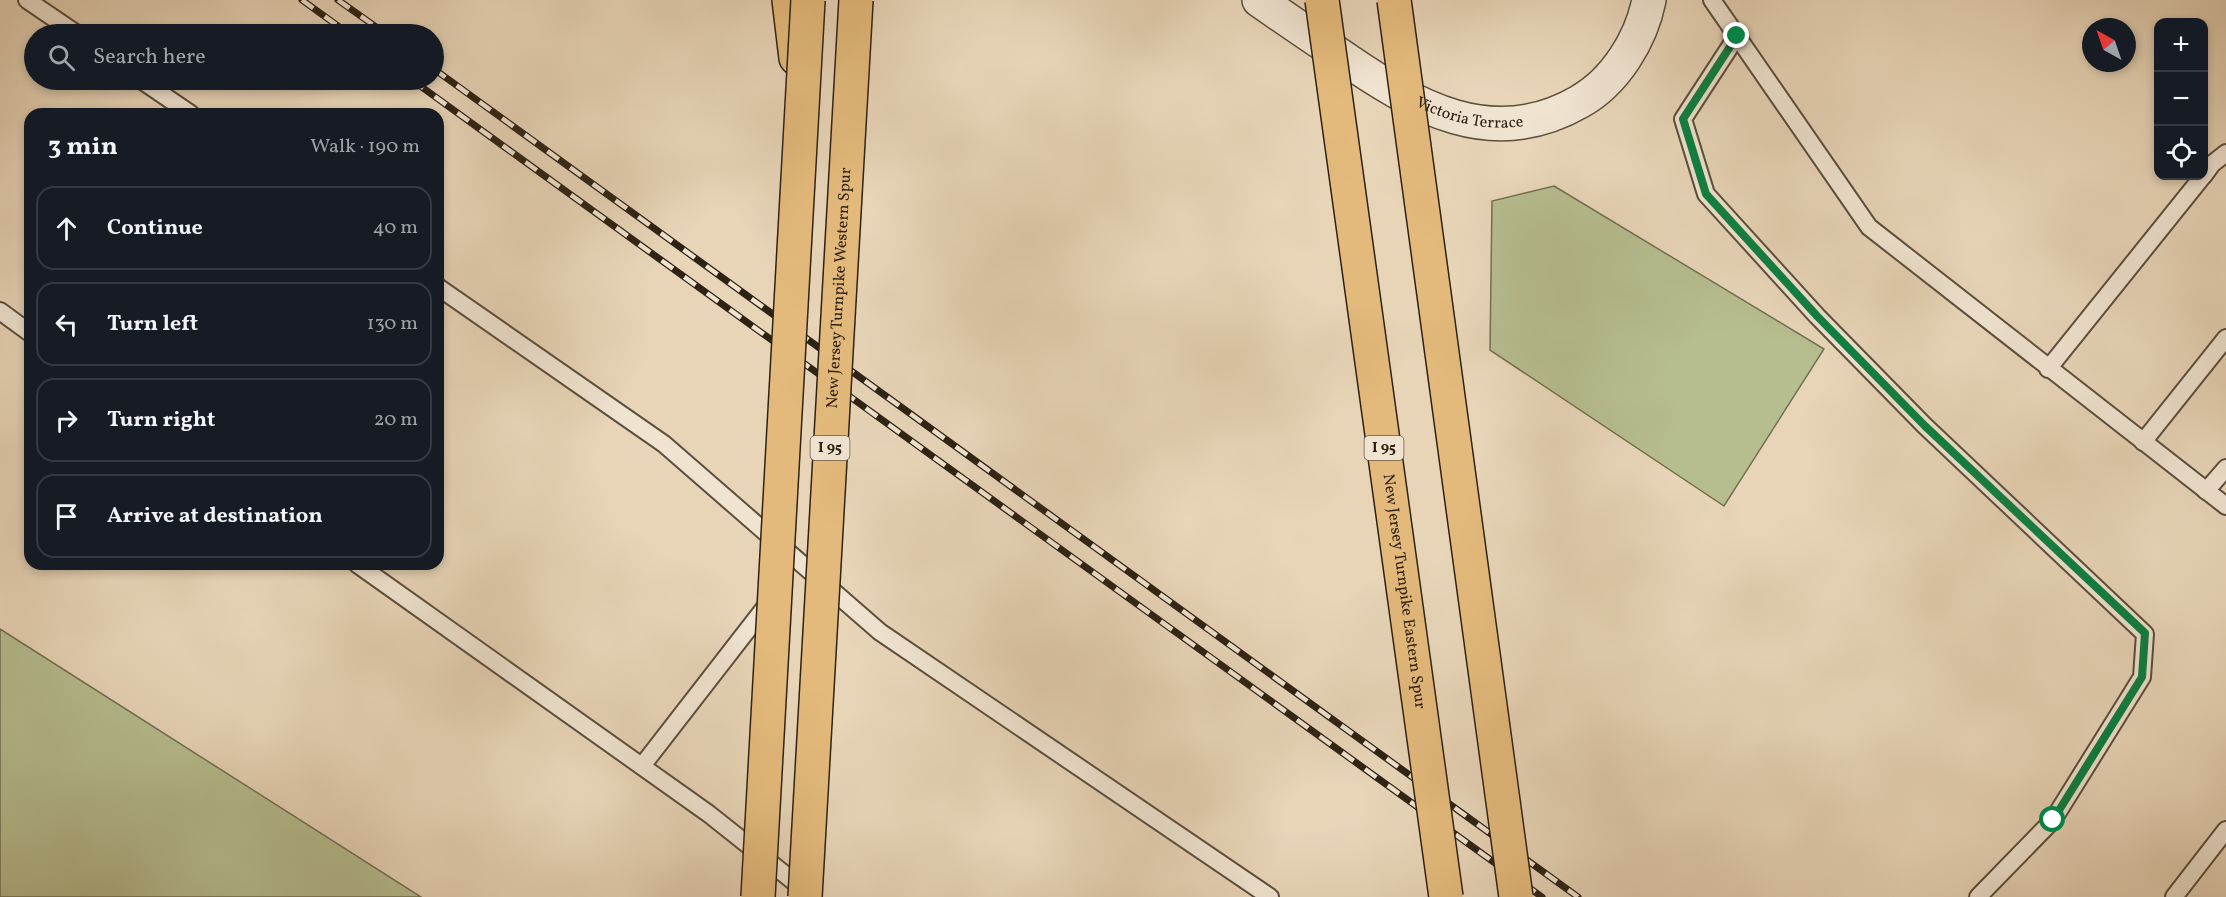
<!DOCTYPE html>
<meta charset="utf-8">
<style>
body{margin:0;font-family:Vollkorn,serif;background:#242831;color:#f1f3f6}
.controls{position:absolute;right:18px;top:18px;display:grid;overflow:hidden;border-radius:12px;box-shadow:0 3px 9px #0003}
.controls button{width:54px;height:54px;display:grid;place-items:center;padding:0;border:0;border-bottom:2px solid #363941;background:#171b24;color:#f1f3f6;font:30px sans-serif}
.compass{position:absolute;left:2082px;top:18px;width:54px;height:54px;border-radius:50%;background:#171b24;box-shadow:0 3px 9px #0003;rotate:320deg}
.stop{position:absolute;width:18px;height:18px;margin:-14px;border:4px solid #0b8043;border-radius:50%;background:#fff}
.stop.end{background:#0b8043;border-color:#fff;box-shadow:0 2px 6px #0008}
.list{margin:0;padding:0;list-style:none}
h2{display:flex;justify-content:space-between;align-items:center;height:78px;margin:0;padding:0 24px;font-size:26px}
h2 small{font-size:20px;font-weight:400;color:#9ea1a6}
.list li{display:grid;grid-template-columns:39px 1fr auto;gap:18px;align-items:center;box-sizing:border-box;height:84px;margin:0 12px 12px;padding:0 12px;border:2px solid #363941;border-radius:18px}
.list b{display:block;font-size:22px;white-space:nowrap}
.list em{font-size:20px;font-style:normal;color:#9ea1a6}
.icon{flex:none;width:33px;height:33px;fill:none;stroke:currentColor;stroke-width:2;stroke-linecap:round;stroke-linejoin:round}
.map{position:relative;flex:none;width:2226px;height:897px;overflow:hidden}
.search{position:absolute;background:#171b24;box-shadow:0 3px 9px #0003;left:24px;top:24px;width:420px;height:66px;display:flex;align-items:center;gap:15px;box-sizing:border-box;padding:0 21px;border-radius:33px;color:#9ea1a6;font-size:22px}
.panel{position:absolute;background:#171b24;box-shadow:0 3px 9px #0003;left:24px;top:108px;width:420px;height:462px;border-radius:18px}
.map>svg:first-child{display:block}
.green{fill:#b6bd8f;stroke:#727052;stroke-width:1.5}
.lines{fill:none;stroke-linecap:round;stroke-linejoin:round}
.service-casing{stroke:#5c4f3d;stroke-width:20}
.minor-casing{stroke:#5c4f3d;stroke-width:36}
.motorway-casing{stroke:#2e2214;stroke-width:36}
.service{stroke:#f0e4d1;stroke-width:16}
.minor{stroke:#f0e4d1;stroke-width:33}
.motorway{stroke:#e4ba7c;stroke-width:33}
.rail-casing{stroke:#2e2214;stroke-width:7}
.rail{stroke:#f0e4d1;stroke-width:4.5;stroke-dasharray:14;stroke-linecap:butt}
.motorway-bridge-casing{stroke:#2e2214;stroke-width:36;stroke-linecap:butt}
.motorway-bridge{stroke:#e4ba7c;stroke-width:33}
.route{stroke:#0b8043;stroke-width:8}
.labels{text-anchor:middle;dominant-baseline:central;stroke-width:4.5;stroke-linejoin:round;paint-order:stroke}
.shield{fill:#f0e4d1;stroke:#685c4d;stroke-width:1.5}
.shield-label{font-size:15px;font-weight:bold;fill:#2e2214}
.street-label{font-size:16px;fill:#2e2214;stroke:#f0e4d1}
</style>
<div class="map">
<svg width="2226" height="897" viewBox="0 0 2226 897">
<rect width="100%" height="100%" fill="#e8d5b8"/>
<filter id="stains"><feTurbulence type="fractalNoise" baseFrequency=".00333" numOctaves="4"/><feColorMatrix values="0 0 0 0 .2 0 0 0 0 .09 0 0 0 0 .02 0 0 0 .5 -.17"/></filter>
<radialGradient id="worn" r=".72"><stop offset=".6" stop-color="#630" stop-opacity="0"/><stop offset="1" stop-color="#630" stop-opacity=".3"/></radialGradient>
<g class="green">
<path d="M1554,186l270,163 -100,157 -234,-156 2,-149z"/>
<path d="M0,629l421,268h-421z"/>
</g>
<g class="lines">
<defs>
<g id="service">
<path d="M27,0l50,34"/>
<path d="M1712,0l157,227 357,279"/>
<path d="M1737,36l-54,83 23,75 111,122 108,110 220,208 -3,43 -89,143 -75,77"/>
<path d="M141,80l50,34"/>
<path d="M2204,175l8,-11 14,-11"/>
<path d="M438,287l226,157 216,188 390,265"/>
<path d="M0,311l30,22"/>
<path d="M2048,369l155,-193"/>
<path d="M2143,442l83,-104"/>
<path d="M2206,491l20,-23"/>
<path d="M357,564l352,250 98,78"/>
<path d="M642,766l128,-165"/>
<path d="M2174,897l52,-67"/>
</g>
<g id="minor">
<path id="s1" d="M1259,0c27,19 55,38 82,56 74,51 151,96 238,46 36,-20 62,-62 70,-102"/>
</g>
<path id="motorway" d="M789,0l7,58"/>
</defs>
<use href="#service" class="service-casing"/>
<use href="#minor" class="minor-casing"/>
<use href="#motorway" class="motorway-casing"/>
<use href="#service" class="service"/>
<use href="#minor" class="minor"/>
<use href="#motorway" class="motorway"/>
<defs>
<g id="rail">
<path d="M302,0l47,34"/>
<path d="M338,0l48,34"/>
<path d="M434,69l1144,828"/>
<path d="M412,80l1130,817"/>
</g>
</defs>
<use href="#rail" class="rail-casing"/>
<use href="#rail" class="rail"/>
<defs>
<g id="motorway-bridge">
<path id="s2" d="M1322,0l124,897"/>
<path d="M1394,0l122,897"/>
<path d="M758,897l50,-897"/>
<path id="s3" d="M805,897l51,-897"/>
</g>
</defs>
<use href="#motorway-bridge" class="motorway-bridge-casing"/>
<use href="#motorway-bridge" class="motorway-bridge"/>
</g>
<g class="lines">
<path class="route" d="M1737,36l-54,83 23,75 111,122 108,110 220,207 -3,44 -89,143"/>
</g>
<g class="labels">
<g class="shield">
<rect x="810.5" y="436" width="39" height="24" rx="4.5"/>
<rect x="1364.5" y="436" width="39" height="24" rx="4.5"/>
</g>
<g class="shield-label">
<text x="830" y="448">I 95</text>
<text x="1384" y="448">I 95</text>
</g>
<g class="street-label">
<text stroke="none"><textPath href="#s1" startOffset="243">Victoria Terrace</textPath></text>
<text stroke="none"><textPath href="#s3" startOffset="610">New Jersey Turnpike Western Spur</textPath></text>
<text stroke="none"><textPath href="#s2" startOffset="597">New Jersey Turnpike Eastern Spur</textPath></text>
</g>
</g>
<rect width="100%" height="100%" filter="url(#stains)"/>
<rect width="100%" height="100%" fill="url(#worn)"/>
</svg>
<div class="controls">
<button>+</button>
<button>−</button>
<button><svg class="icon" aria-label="locate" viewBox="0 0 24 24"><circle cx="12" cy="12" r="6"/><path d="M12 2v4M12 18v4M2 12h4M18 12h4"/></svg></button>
</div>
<svg class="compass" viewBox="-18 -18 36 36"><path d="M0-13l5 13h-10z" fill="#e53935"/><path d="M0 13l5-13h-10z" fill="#9ea1a6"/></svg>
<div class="stop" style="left:2053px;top:820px"></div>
<div class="stop end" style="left:1737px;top:36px"></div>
<div class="search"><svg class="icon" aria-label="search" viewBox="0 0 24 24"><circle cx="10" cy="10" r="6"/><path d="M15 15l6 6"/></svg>Search here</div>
<section class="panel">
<h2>3 min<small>Walk · 190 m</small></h2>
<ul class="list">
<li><svg class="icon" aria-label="ahead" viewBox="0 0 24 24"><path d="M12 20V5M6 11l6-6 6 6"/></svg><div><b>Continue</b></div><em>40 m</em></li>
<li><svg class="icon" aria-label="left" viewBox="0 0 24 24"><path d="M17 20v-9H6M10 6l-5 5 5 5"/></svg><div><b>Turn left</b></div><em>130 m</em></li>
<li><svg class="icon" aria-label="right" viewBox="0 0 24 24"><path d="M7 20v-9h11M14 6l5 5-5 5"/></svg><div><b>Turn right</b></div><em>20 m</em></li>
<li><svg class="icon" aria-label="arrive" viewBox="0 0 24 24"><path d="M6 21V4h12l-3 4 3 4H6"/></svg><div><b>Arrive at destination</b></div></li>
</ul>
</section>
</div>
